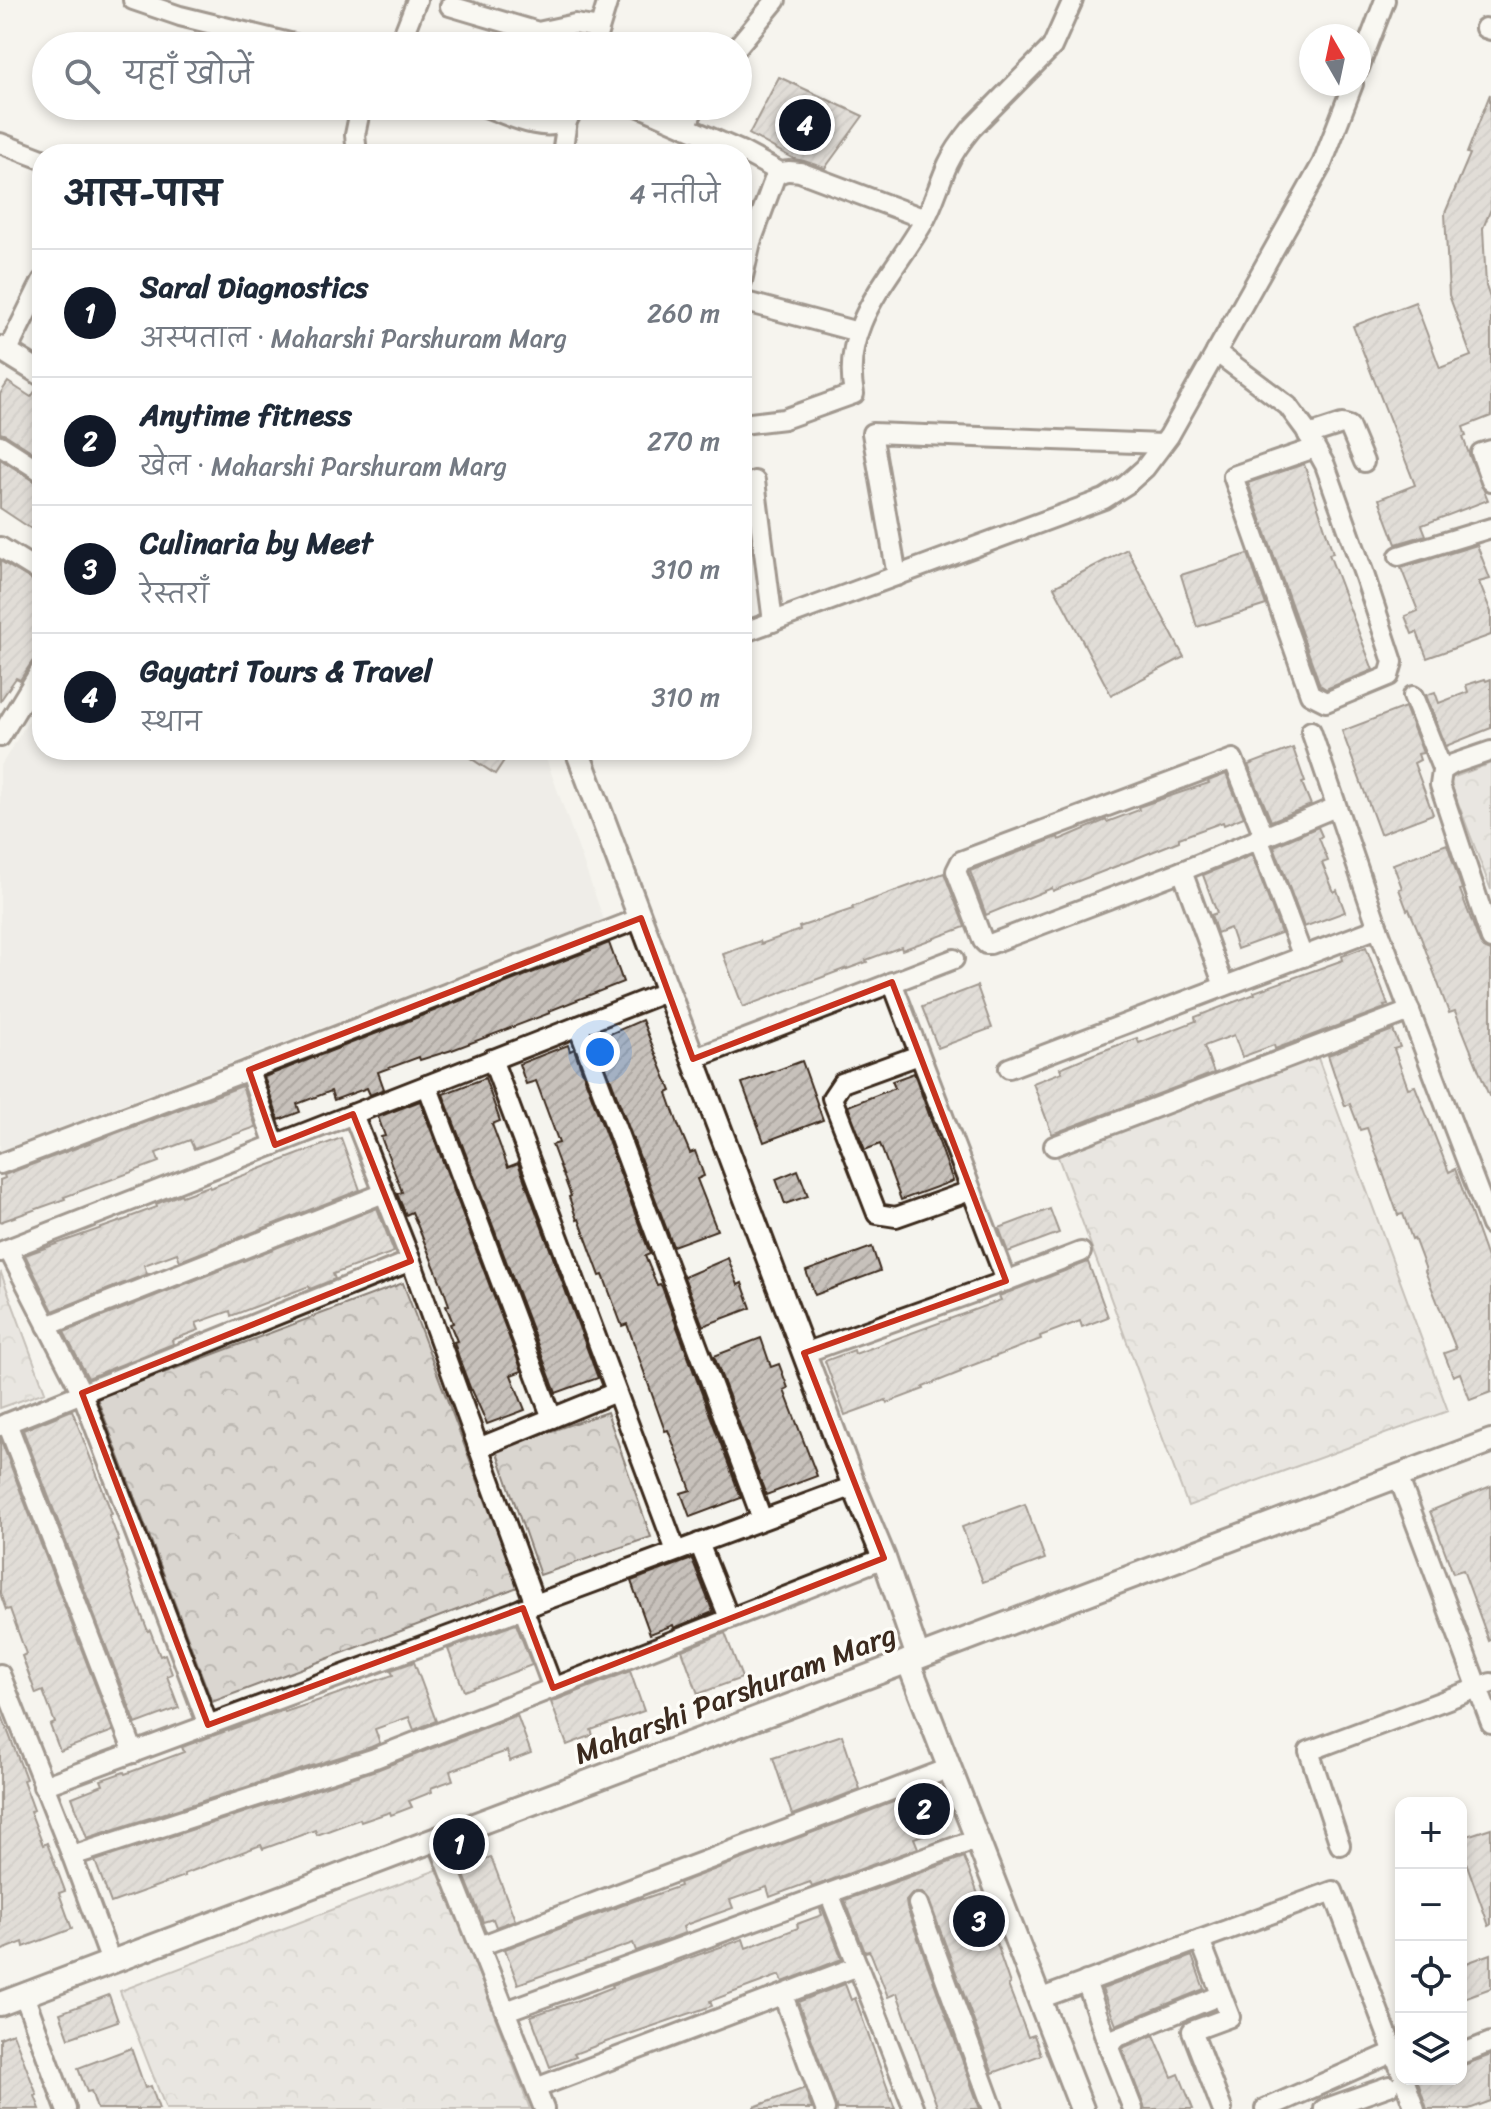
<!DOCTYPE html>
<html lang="hi">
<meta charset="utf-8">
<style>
body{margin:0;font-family:Sriracha,"Playpen Sans Deva",sans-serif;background:#f6f6f7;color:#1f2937}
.controls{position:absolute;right:24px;bottom:24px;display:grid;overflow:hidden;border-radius:16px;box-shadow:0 4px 12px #0003}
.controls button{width:72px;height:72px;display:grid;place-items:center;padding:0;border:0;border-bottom:2px solid #e0e1e3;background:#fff;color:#1f2937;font:40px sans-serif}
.compass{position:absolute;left:1299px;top:24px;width:72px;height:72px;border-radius:50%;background:#fff;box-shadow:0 4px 12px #0003;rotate:351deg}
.you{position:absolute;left:600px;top:1052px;width:28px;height:28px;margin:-20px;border:6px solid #fff;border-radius:50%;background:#1a73e8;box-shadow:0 0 0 12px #1a73e833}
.badge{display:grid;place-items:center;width:52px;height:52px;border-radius:50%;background:#111827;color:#fff;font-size:26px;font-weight:700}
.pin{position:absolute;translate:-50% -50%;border:4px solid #fff;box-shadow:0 2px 8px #0006}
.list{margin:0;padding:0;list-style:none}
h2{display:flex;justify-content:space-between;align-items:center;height:104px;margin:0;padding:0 32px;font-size:34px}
h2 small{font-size:26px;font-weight:400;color:#747a83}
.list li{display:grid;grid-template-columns:52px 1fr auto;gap:24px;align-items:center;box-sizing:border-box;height:128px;padding:0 32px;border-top:2px solid #e0e1e3}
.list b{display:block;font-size:30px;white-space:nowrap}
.list p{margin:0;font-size:26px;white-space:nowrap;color:#747a83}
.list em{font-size:26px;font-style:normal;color:#747a83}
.icon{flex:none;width:44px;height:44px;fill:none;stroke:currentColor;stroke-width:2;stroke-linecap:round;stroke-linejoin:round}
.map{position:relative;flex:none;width:1491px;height:2109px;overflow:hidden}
.search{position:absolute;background:#fff;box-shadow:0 4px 12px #0003;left:32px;top:32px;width:720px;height:88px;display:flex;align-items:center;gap:20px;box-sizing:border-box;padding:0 28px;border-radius:44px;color:#747a83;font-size:30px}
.panel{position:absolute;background:#fff;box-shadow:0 4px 12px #0003;left:32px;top:144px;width:720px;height:616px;border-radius:32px}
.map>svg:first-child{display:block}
.built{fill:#e7e5df}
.forest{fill:url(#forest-crowns);stroke:#8a8077;stroke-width:2}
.building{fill:url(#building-hatch);stroke:#3b2a1e;stroke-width:2}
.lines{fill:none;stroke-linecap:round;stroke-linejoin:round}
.minor-casing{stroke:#3b2a1e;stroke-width:24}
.tertiary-casing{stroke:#3b2a1e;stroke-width:28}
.minor{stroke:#fdfcf7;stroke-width:18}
.tertiary{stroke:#fdfcf7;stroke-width:22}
.marked{fill:none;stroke:#c8321e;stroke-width:6;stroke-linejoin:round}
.labels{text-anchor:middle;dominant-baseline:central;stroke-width:7;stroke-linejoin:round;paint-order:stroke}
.street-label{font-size:30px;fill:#3b2a1e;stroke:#fdfcf7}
</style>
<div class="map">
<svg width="1491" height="2109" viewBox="0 0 1491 2109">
<defs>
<pattern id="forest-crowns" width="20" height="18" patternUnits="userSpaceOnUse" patternTransform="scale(2)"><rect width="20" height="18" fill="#dad6d0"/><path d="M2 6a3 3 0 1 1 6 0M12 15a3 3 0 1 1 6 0" fill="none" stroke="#bcb8b2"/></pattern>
<pattern id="building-hatch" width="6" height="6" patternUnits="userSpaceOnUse" patternTransform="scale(2)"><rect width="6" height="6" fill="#c7c1bb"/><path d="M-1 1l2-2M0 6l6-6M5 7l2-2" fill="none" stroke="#aca6a0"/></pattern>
</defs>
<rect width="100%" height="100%" fill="#f5f4ee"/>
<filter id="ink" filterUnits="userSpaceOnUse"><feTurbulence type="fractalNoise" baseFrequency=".0125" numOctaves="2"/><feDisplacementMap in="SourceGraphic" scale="16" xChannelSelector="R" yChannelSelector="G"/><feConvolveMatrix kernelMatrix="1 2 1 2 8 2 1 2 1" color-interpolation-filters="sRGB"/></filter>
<g filter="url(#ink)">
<path class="built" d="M42,699v51h501l61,170 -604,231v-384z"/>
<g class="forest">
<path d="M1491,763v127l-42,-111z"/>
<path d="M1315,1050l133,361 -260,95 -134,-360z"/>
<path d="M1,1273l44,119 -45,16v-134z"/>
<path d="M403,1283l115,304 -306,115 -115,-304z"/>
<path d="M607,1412l44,125 -111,38 -44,-125z"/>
<path d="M439,1869l91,240h-364l-46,-118z"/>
</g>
<g class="building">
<path d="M779,77l84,39 -38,52 -21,-7 -10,-2 -45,-25z"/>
<path d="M1490,94l1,115 -8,19 3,58 5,15v115l-28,11 3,9 -3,1 7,20 18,43 -66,25 4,10 -30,9 -17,-45 36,-14 -62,-159 62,-24 25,66 31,-12 -22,-61 -4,-82 25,-59 -3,-1z"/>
<path d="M8,382l23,15 7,-10 4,1v70l-36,-23 -6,-2v-39z"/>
<path d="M0,459l36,23 6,2v52l-42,-28z"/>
<path d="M1304,464l29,89 -4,1 44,116 -47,19 -6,-4 -72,-202z"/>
<path d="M1477,545l13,34 -11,3 12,30v23l-64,23 -10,-26 -5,2 -7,-18 13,-5 -17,-43z"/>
<path d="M1127,549l57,108 -73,38 -57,-108z"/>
<path d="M1248,554l18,51 -69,22 -16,-52z"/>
<path d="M0,561l42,25v66l-10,10 -12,18 -4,-2 -16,23z"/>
<path d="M1485,679l1,2 5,-2v49l-45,18 -20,-51 9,-3 4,11 29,-11 -2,-7z"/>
<path d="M1405,707l18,46 -5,1 2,6 -6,3 19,51 -53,20 -38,-103z"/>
<path d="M1293,748l12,34 -3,1 9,22 -40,16 -23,-56z"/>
<path d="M458,750h53l-16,24z"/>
<path d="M1226,774l18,43 -20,8 -1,-3 -44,16v3l-57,23 -69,27 -1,-3 -66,27 -16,-44 88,-34 1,3 47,-20 1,2 32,-12 -1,-3 71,-24 -1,-2z"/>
<path d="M1318,827l4,9 -3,2 9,23 -6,2 12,29 3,-2 8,22 -41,15 -30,-81z"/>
<path d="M1447,844l15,45 -2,1 20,53 4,5 7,3v145h-2l-34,-85 -6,2 -29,-78 -11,-26 -2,1 -8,-21 3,-1 -9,-24z"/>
<path d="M1252,855l29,78 -44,16 -7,-21 -13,5 -6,-18 6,-2 -14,-38z"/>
<path d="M944,873l21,54 -63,23 -1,-3 -35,13 1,2 -20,7v-1l-104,39 -20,-53 37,-13 1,3 39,-14 -1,-3 54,-18 -1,-2z"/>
<path d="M609,943l14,39 -74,29 1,2 -98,37 -32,10 -1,-3 -41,15 6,17 -14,6 -3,-7 -33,12 -3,-9 -34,13 3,8 -21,8 -15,-43z"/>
<path d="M1366,947l22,58 -4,1 1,2 -110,41 -1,-4 -32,12 -8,-22 -30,11 10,27 -162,61 -19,-51 29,-11 -2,-4 34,-14 43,-16 2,5 57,-22 -1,-4 60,-23 -1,-2 89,-32 -1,-4z"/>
<path d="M977,986l15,42 -54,20 -16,-41z"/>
<path d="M642,1020l29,71 -4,2 12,34 11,26 5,-2 9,25 -7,3 20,51 -44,16 -77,-206z"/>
<path d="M1393,1030l7,17 -6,2 14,39 7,-2 34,86 6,-3 36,100v123l-21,8 -10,-27 -7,3 -9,-23 12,-4 -31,-78 1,-1 -12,-32 -2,1 -9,-25 -5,1 -31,-87 -7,2 -10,-26 -5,2 -17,-51z"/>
<path d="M568,1045l2,6 4,-2 76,205 -5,2 12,29 3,-1 2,3 79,211 -51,19 -9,-24 10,-3 -23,-60 -3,1 -38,-107 -5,2 -19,-51 -3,1 -21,-57 -2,1 -8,-23 2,-1 -19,-51 7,-2 -23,-62 -10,3 -7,-20z"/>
<path d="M802,1061l21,59 -59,22 -22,-59z"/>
<path d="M914,1073l39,108 -52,19 -21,-56 -15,6 -17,-44 47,-18 -3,-7z"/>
<path d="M485,1078l15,43 -8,3 16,43 10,-4 80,215 -42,15 -113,-299z"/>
<path d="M242,1086l14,41 -62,22 -4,-9 -34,13 3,9 -95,35 1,2 -65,23v-42l5,-2 -1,-3z"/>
<path d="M420,1101l102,270 -11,4 14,35 -38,14 -15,-34h-1l-11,-29 -6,-19 3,-1 -7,-17 3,-1 -7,-17 3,-1 -6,-17 -31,-76 -6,3 -9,-21 5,-2 -21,-55 4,-1 -7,-19z"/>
<path d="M341,1138l19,52 -180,71 -3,-8 -33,12 3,9 -94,37 -28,-56 105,-37v-1l27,-10 -1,-3 25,-10 1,2 27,-10 1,2z"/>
<path d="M798,1170l10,26 -23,8 -9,-25z"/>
<path d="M377,1208l17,44 -61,22 2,5 -25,10 -1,-3 -78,30 -1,-5 -34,12 3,7 -27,10 1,4 -85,34 -24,-46z"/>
<path d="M1050,1209l9,24 -51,19 -9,-24z"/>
<path d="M872,1247l8,24 -65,24 -9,-24z"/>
<path d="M728,1258l10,27 4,-2 9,25 -48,18 -19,-49z"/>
<path d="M1088,1262l20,55 -26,10 -2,-6 -40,15 1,3 -81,31 1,2 -38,15 1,2 -37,14 -1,-3 -41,15 -20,-54 29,-11 1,4 146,-54 -2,-4z"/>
<path d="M761,1338l10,29 8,-3 9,24 -4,2 33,86 -51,19 -52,-139z"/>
<path d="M72,1410l40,104 -3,1 10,26 -2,1 20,61 11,28 2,-1 10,26 5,-2 7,20 -5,2 12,32 -43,16 -113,-294z"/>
<path d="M0,1438l113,293 -53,20 -10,-26 5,-2 -12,-32 -7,3 -14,-38 4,-2 -16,-45 -4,1 -6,-17z"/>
<path d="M1491,1486v154l-2,1 -26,-71 -10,3 -23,-62z"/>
<path d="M1025,1504l20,55 -62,23 -21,-55z"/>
<path d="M692,1559l21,53 -39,16 -1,-3 -23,9 -19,-53z"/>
<path d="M516,1624l16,41 -68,26 -16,-42z"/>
<path d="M725,1633l17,45 -44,16 -16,-44z"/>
<path d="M414,1662l22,59 -22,9 -5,-13 -34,12 5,14 -9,4 -284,91 -15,-41 31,-12 -2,-5 23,-8 1,2 59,-22 -2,-5 102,-37 1,2 108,-37 -2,-5z"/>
<path d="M630,1671l14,40 -53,19 2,5 -26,10 -16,-43z"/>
<path d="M517,1715l14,38 -21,8 -3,-10 -57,20 3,9 -22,8 1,4 -23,9 3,6 -21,8 -1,-3 -29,10 -1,-3 -43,16 -2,-5 -52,19 -2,-4 -77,29 1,2 -74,27 -16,-42 284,-92z"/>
<path d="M0,1716h2l24,63 -3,1 11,30 -4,1 13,34 4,-2 18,48 -6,2 13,36 -48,18 -1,-5 -23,9z"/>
<path d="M842,1735l18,54 -68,26 -19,-57z"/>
<path d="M933,1787l14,39 -33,12 4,10 -106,39 -2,-5 -40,15 -3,-10 -37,13 3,8 -45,16 -5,3 2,6 -49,18 -3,-8 -115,41 -13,-35 137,-51 1,1 37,-13 -1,-3z"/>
<path d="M1491,1828v97l-2,1 -28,-78v-10z"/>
<path d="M491,1857l24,63 -19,7 -3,-8 -10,3 -22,-54z"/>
<path d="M964,1857l37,98h-1l10,29 -2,1 20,52 6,-2 7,20 -48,18 -64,-173 -8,-8 -8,1 -7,8 1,7 73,201h-42l-41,-116 -9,4 -17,-43 -2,-3 -4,1 -20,-52z"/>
<path d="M822,1908l20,51 -59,23 -3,-7 -70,26 2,5 -106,36 -32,12 2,3 -26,10 -19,-51 59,-20 23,-9 -1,-2 131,-46 3,9 52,-20 -1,-4 25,-9 -2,-6z"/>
<path d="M1491,1954v34l-30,11v-34z"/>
<path d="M1192,1956l12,33 -88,36 -14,-36z"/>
<path d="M845,1984l6,16 4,-2 40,111h-58l-39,-107z"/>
<path d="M109,1995l9,26 -49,17 -9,-25z"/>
<path d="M13,2033l24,62 -2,1 5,13h-40v-71z"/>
<path d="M1154,2035l18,42 7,-3 14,35h-48l-23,-61z"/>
<path d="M131,2048l14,40 6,-2 8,23h-62l-6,-18 -4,1 -9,-24z"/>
<path d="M1491,2055v46l-22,8h-42l-10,-30h44v-13z"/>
<path d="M805,2088l7,21h-58v-2z"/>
</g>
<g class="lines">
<defs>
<g id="minor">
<path d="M133,0l47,16 122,30"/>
<path d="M450,6l88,26 37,-8 24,4"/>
<path d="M1485,28l6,2"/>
<path d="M399,46l18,-46"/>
<path d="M594,46l14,-46"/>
<path d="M738,46l38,-46"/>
<path d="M1359,68l26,-68"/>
<path d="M483,106c25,9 59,28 84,15"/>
<path d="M638,106l103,45 39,21"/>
<path d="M686,127l9,-21"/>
<path d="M0,143l42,16"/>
<path d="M357,154l-2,-19 6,-29"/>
<path d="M562,154l5,-33 8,-15"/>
<path d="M742,281l9,-39 24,-65c8,-8 15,-6 25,-5l125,47"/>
<path d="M742,301l116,31"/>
<path d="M7,352l35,-71"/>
<path d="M1216,352l72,54 17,23 20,36 40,112 28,85 -4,14 -63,26 -16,-8 -77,-218 82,-28"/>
<path d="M742,424l42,-5 70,-25c-14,-71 38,-116 70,-173 10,-17 15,-38 24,-57 6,-13 15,-25 24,-36l80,-81 21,-47"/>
<path d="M1308,435l34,-11 7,2 15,36"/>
<path d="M0,445l42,27"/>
<path d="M1491,450l-10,3 10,28"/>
<path d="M755,481l18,141"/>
<path d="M0,547l42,26"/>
<path d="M1399,556l92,-28"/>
<path d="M897,576l-25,-143 290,11"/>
<path d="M742,633l362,-134 22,-14 19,-17 24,-32 153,-272 31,-80"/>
<path d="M1413,696l30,75"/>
<path d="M1311,731l67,197 113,297"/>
<path d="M0,737l42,-69"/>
<path d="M1491,751l-38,13 -11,7 -2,14 51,154"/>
<path d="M1264,836l-31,-77 -272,102 -5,10 27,70 3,3h4l192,-73 154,-64"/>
<path d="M1258,838l45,119"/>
<path d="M1182,871l42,115"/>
<path d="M578,1026l184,493"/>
<path d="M919,1055l-77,28 -10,15 45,116 19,3 74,-26"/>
<path d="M492,1059l184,492"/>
<path d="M693,1059l261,-100"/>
<path d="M1009,1068l369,-140"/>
<path d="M427,1085l125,333"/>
<path d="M353,1114l58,147 124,343"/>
<path d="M275,1145l-26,-75 392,-152"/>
<path d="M1054,1146l356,-135"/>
<path d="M0,1164l249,-94"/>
<path d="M8,1249l74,144 126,332"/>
<path d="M0,1252l668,-261"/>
<path d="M1006,1281l75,-29"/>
<path d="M47,1326l337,-133"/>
<path d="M804,1353l202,-72 -114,-299"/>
<path d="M7,1423l127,330"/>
<path d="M0,1426l411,-165"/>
<path d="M478,1448l138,-56"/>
<path d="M1398,1476l93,247"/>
<path d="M699,1543l30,75"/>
<path d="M523,1608l30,80"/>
<path d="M0,1674l72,182 39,106"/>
<path d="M43,1786l811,-300"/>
<path d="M437,1839l107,270"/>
<path d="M1340,1845l-31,-94 182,-68"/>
<path d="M72,1856l303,-98 509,-200"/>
<path d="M829,1893l85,216"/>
<path d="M918,1904l75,205"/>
<path d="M1200,1940l30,77 -38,14 30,78"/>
<path d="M480,1946l470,-178"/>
<path d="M1086,1981l23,67"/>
<path d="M24,1995l42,114"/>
<path d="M783,1995l42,114"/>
<path d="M1039,1999l294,-108 68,180"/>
<path d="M506,2011l471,-172"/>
<path d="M1461,2054l30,-12"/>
<path d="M1404,2079l11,30"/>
<path d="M536,2088l322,-122"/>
<path d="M1133,2109l-24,-61 4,-9 108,-44"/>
<path d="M1265,2109l129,-57"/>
<path d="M1324,2109l65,-23"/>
</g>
<g id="tertiary">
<path d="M0,348l42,26"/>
<path d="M577,750l277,736 30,72 34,99"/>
<path d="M908,1661l174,448"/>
<path d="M0,2004l1491,-563"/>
</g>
</defs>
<use href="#minor" class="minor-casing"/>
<use href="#tertiary" class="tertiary-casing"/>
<use href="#minor" class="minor"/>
<use href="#tertiary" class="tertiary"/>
</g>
</g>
<path d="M0 0H1491V2109H0ZM641,918l52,141 199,-77 114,299 -202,72 80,205 -331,130 -30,-80 -315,117 -126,-332 329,-132 -58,-147 -78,31 -26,-75z" fill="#f5f4ee" fill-opacity=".55" fill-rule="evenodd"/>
<path class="marked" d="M641,918l52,141 199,-77 114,299 -202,72 80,205 -331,130 -30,-80 -315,117 -126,-332 329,-132 -58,-147 -78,31 -26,-75z"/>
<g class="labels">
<g class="street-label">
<text transform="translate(735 1694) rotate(-21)">Maharshi Parshuram Marg</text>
</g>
</g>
</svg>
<div class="controls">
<button>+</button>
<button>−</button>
<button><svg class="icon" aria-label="locate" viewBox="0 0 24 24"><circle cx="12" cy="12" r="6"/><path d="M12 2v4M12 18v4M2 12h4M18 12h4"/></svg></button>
<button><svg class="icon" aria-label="layers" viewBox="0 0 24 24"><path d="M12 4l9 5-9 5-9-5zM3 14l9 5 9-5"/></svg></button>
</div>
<svg class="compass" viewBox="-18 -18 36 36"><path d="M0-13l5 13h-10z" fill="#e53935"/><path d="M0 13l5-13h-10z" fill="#747a83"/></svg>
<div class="you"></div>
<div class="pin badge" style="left:459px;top:1844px">1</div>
<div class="pin badge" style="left:924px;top:1809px">2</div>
<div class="pin badge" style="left:979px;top:1921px">3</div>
<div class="pin badge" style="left:805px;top:125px">4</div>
<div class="search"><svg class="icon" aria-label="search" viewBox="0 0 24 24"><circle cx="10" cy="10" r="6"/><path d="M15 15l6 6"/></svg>यहाँ खोजें</div>
<section class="panel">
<h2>आस-पास<small>4 नतीजे</small></h2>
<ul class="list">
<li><span class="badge">1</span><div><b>Saral Diagnostics</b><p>अस्पताल · Maharshi Parshuram Marg</p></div><em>260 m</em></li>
<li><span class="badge">2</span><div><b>Anytime fitness</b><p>खेल · Maharshi Parshuram Marg</p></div><em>270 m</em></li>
<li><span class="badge">3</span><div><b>Culinaria by Meet</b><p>रेस्तराँ</p></div><em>310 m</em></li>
<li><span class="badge">4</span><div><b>Gayatri Tours &amp; Travel</b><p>स्थान</p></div><em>310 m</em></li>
</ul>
</section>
</div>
